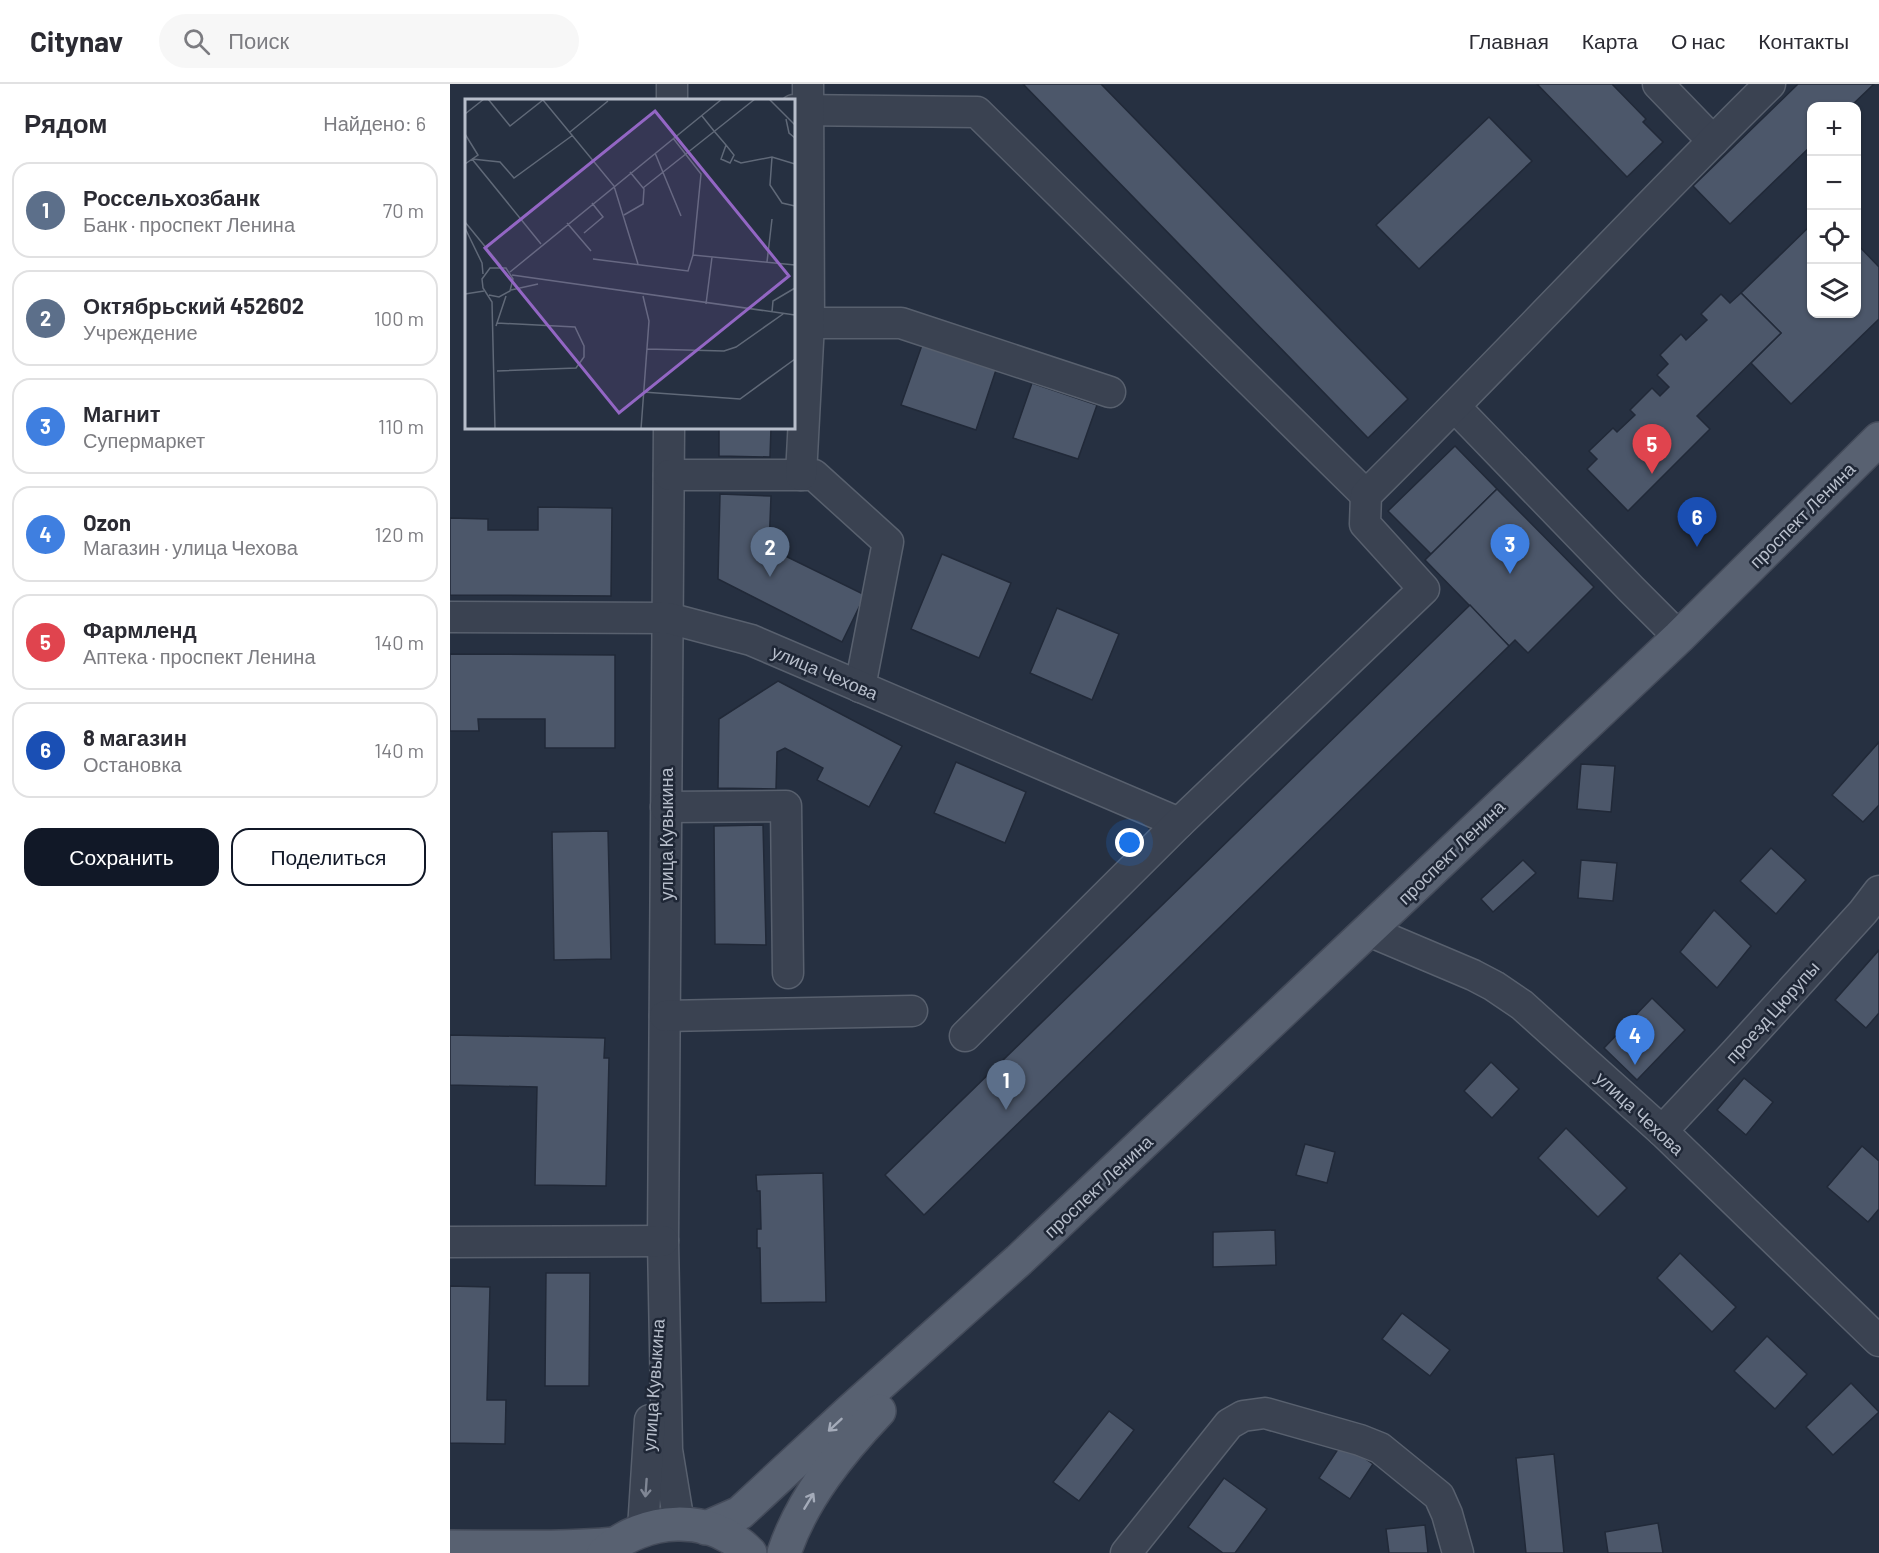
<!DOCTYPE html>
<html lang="ru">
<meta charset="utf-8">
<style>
body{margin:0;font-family:Barlow,sans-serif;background:#f7f7f7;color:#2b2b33}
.controls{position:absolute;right:18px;top:18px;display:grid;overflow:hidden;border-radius:12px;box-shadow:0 2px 4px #0004}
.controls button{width:54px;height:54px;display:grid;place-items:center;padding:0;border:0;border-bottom:2px solid #e1e1e2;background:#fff;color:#2b2b33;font:30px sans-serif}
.you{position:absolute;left:680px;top:759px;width:21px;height:21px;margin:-15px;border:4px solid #fff;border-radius:50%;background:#1a73e8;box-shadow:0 0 0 9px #1a73e833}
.badge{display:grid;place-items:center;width:39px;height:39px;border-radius:50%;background:#111827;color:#fff;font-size:20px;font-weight:700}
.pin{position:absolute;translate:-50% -50px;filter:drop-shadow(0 2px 3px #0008)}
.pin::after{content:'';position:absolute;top:32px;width:21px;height:18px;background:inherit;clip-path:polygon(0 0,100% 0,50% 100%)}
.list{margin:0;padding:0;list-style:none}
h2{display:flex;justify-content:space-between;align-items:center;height:78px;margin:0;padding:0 24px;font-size:26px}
h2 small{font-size:20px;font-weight:400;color:#7c7c81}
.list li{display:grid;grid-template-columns:39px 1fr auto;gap:18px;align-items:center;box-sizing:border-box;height:96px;margin:0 12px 12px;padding:0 12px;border:2px solid #e1e1e2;border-radius:18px}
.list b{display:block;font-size:22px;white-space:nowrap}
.list p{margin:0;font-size:20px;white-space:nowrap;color:#7c7c81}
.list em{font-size:20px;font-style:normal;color:#7c7c81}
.actions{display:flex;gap:12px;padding:18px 24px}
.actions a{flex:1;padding:14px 0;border:2px solid #111827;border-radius:18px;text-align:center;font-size:21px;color:#111827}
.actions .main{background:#111827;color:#fff}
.icon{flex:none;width:33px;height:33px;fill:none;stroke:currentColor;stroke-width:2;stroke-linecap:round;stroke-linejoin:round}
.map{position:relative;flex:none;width:1429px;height:1469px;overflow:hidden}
header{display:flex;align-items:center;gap:36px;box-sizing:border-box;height:84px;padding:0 30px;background:#fff;border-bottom:2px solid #e1e1e2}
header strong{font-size:28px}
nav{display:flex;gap:33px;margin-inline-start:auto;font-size:21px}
.search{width:420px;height:54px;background:#f7f7f7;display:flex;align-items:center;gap:15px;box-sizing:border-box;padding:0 21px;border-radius:33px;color:#7c7c81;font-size:22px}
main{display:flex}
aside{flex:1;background:#fff}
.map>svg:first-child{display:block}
.building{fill:#4c576a;stroke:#212938;stroke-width:1.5}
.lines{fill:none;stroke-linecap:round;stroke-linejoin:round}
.minor-casing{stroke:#58606e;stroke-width:33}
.major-casing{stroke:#444b5a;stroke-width:36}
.minor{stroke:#3a4251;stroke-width:30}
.major{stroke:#586171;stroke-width:33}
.oneway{stroke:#a4abb9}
.oneway2{stroke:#7f8694}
.labels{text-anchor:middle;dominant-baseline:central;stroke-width:5;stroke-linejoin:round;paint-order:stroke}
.street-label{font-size:18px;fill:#b7becb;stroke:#1f2736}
.inset-road{fill:none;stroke:#606978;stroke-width:1.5}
.view{fill:#9366c4;fill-opacity:0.15;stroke:#9366c4;stroke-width:3}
.inset-edge{fill:none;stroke:#b7becb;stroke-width:3}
</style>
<header>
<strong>Citynav</strong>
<div class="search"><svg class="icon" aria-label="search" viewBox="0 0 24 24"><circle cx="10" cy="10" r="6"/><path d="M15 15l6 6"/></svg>Поиск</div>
<nav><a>Главная</a><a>Карта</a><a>О нас</a><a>Контакты</a></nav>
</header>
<main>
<aside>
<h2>Рядом<small>Найдено: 6</small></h2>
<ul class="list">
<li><span class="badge" style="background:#5c6f8a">1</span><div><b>Россельхозбанк</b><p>Банк · проспект Ленина</p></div><em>70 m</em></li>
<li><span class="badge" style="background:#5c6f8a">2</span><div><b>Октябрьский 452602</b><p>Учреждение</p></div><em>100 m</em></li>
<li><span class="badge" style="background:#3f7fe0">3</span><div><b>Магнит</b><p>Супермаркет</p></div><em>110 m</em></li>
<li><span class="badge" style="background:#3f7fe0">4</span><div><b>Ozon</b><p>Магазин · улица Чехова</p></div><em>120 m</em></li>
<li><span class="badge" style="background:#e0444e">5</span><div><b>Фармленд</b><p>Аптека · проспект Ленина</p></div><em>140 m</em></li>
<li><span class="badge" style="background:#1a4fb4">6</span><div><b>8 магазин</b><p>Остановка</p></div><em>140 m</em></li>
</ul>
<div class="actions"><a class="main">Сохранить</a><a>Поделиться</a></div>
</aside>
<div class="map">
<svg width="1429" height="1469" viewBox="0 0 1429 1469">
<rect width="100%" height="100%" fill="#263041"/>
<g class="building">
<path d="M573,0h78l307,315 -40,39z"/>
<path d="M1087,0h75l34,35 -3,3 20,20 -36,35z"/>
<path d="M1348,0h76l-23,22h-39v39l-82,79 -37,-38z"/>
<path d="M1039,33l43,44 -113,108 -43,-44z"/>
<path d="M1362,140v90h44v-71l23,24v52l-88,85 -40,-41 30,-30 -40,-40z"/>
<path d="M1291,209l40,40 -84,83 13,13 -82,82 -41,-42 10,-10 -8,-8 24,-23 4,4 18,-17 -5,-5 22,-22 8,8 9,-9 -12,-12 11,-11 -8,-9 21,-21 5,6 21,-20 -6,-6 20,-20 9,9z"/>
<path d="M472,261l74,25 -20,60 -75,-25z"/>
<path d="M582,299l65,22 -19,54 -65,-21z"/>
<rect x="100" y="344" width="62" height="2"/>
<path d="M269,344h52l-1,29 -51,-1z"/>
<path d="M1005,362l42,43 -66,65 -43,-43z"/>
<path d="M1047,405l97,98 -66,66 -13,-13 -6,6 -84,-86z"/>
<path d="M270,410l51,2 -2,52 96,47 -23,47 -124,-63z"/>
<path d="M88,423l74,1 -1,88 -161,-1v-77l38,1v11h50z"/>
<path d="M492,470l69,29 -32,75 -68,-29z"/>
<path d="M1020,521l39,41 -585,569 -39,-40z"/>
<path d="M607,524l62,26 -27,66 -62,-27z"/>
<path d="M0,570l165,1v93h-70v-29h-67l1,12h-29z"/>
<path d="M328,597l124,65 -33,61 -52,-27 6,-12 -38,-20 -8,4 -1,37 -58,-1 1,-69z"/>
<path d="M1429,658v63l-16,17 -31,-27z"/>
<path d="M506,678l70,30 -21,51 -71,-30z"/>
<path d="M1131,680l34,2 -4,46 -34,-3z"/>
<path d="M313,741l3,120 -51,-1 -1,-118z"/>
<path d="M158,747l3,128 -57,1 -2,-128z"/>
<path d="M1321,764l35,32 -30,34 -36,-33z"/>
<path d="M1073,776l13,13 -43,39 -12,-13z"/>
<path d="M1131,776l36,3 -4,38 -35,-3z"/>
<path d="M1264,826l37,36 -34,42 -37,-36z"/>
<path d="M1429,866v63l-13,15 -31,-28z"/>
<path d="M1202,914l33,32 -48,50 -33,-32z"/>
<path d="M0,951l155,3 -1,20h5l-3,128 -71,-1 2,-98 -87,-2z"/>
<path d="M1041,978l28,27 -27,29 -28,-27z"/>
<path d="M1294,994l29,24 -27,33 -29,-25z"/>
<path d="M1116,1044l61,60 -29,29 -60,-59z"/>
<path d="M855,1060l30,8 -8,31 -31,-8z"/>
<path d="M1412,1062l17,15v48l-11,13 -41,-35z"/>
<path d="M373,1089l3,129 -65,1 -1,-55h-3v-19h4l-1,-38h-3l-1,-16z"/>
<path d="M825,1146l1,35 -63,2v-35z"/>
<path d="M1230,1169l56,54 -24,25 -55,-54z"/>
<path d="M96,1189h44l-1,113h-44z"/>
<path d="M0,1202l40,1 -3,113h19l-1,44 -55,-1z"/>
<path d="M952,1229l48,37 -20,26 -48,-37z"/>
<path d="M1317,1252l40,38 -32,35 -41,-38z"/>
<path d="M1401,1299l28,29 -46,43 -27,-28z"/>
<path d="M659,1327l25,19 -55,71 -26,-19z"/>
<path d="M892,1359l31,21 -23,35 -31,-21z"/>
<path d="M1104,1370l10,99h-38l-10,-95z"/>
<path d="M774,1394l43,31 -32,44h-12l-35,-26z"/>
<path d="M1208,1439l5,30h-55l-3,-21z"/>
<path d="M975,1441l3,28h-39l-3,-24z"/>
</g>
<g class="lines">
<defs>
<g id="minor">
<path d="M1208,0l55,57"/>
<path d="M222,16v-16"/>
<path d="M344,26l183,2 389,383"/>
<path d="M344,233l15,6h92l209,69"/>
<path d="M1005,323l176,182 48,48"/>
<path d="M219,344l-6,813 4,209 11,67 3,6"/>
<path d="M219,391h145l74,67 -28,145"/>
<path d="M351,391l8,-152 -1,-239"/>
<path d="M0,533l218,1 83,22 428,183"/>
<path d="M216,723l120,-1 2,167"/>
<path d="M919,847l104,44 21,11 28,19 140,126 217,210"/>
<path d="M215,932l247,-5"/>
<path d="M515,952l214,-213 245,-234 -59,-65 1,-29c137,-135 267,-276 404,-411"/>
<path d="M1212,1047l73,-78 128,-141 16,-21"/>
<path d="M0,1158l213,-1"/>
<path d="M193,1445l7,-109"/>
<path d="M676,1469l103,-129 14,-8 22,-3 95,27 20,8 59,48 8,18 11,39"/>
</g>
<g id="major">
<path d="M256,1444l34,-15 109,-101 170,-152 660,-623 200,-198"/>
<path d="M0,1463c55,0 110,2 165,-3"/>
<path d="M154,1469c40,-36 106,-41 146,0"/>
<path d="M334,1469c18,-54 56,-101 95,-142"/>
</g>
</defs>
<use href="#minor" class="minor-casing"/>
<use href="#major" class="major-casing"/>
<use href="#minor" class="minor"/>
<use href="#major" class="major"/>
</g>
<defs><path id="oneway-shaft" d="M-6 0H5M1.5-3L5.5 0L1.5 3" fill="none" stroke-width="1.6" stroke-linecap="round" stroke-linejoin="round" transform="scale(1.5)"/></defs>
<g class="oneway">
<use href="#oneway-shaft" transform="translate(385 1341) rotate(137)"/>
<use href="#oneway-shaft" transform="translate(359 1417) rotate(-59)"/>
</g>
<use class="oneway2" href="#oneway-shaft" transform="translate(196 1404) rotate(94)"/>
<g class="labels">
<g class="street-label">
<text transform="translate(1352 431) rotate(-45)">проспект Ленина</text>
<text transform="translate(375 588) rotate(23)">улица Чехова</text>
<text transform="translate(216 750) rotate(-90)">улица Кувыкина</text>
<text transform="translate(1001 768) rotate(-44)">проспект Ленина</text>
<text transform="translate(1322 928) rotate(-48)">проезд Цюрупы</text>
<text transform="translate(1190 1029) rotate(43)">улица Чехова</text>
<text transform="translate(648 1102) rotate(-43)">проспект Ленина</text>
<text transform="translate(203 1301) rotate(-86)">улица Кувыкина</text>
</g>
</g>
<g transform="translate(15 15)">
<rect width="330" height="330" fill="#263041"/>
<path class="inset-road" d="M23,0l22,27 33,-26 71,86 24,78M304,0l26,26M0,15l19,-15M237,17l12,15 12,14 8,10 -4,8 -9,-4 5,-14M321,20l3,14 6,5M105,33l38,-31M0,35l13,21 -13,9M208,39l28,36 -8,81M190,54l26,63M307,58l-2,28 12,18 13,3M7,60l28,3 14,16 59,-43M7,60l69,85M269,61l7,3 31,-6 23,7M178,89l112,-89M159,116l19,-11 1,-15 -14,-17M0,123l36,44M102,124l24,28M0,129l17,35 1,11M119,134l19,-16 -11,-14M128,160l95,12 5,-16 102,10M302,163l5,-43M45,173l212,-173M47,176l283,40M46,191l27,-6M0,195l19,-3M24,196l10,2 11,-6 3,-12 -7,-11h-16l-8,11 1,9 9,14 3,127M241,205l6,-47M307,213l1,-11 22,-13M31,227l10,-30M182,250l77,2 12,-4 47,-33M32,272l79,-3 8,-11v-11l-9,-19 -78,-4M178,293l97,7 55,-40M176,330l8,-108 -6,-25"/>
<path class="view" d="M190,12l134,165 -170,137 -134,-165z"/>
<rect width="330" height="330" class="inset-edge"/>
</g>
</svg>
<div class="controls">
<button>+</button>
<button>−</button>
<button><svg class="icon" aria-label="locate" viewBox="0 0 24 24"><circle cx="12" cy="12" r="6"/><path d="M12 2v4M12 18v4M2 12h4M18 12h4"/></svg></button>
<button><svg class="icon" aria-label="layers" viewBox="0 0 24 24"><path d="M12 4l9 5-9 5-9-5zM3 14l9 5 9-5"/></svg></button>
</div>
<div class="you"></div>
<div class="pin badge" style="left:556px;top:1026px;background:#5c6f8a">1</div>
<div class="pin badge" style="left:320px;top:493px;background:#5c6f8a">2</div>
<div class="pin badge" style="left:1060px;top:490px;background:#3f7fe0">3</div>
<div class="pin badge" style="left:1185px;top:981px;background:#3f7fe0">4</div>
<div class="pin badge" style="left:1202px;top:390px;background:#e0444e">5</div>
<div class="pin badge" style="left:1247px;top:463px;background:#1a4fb4">6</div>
</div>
</main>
